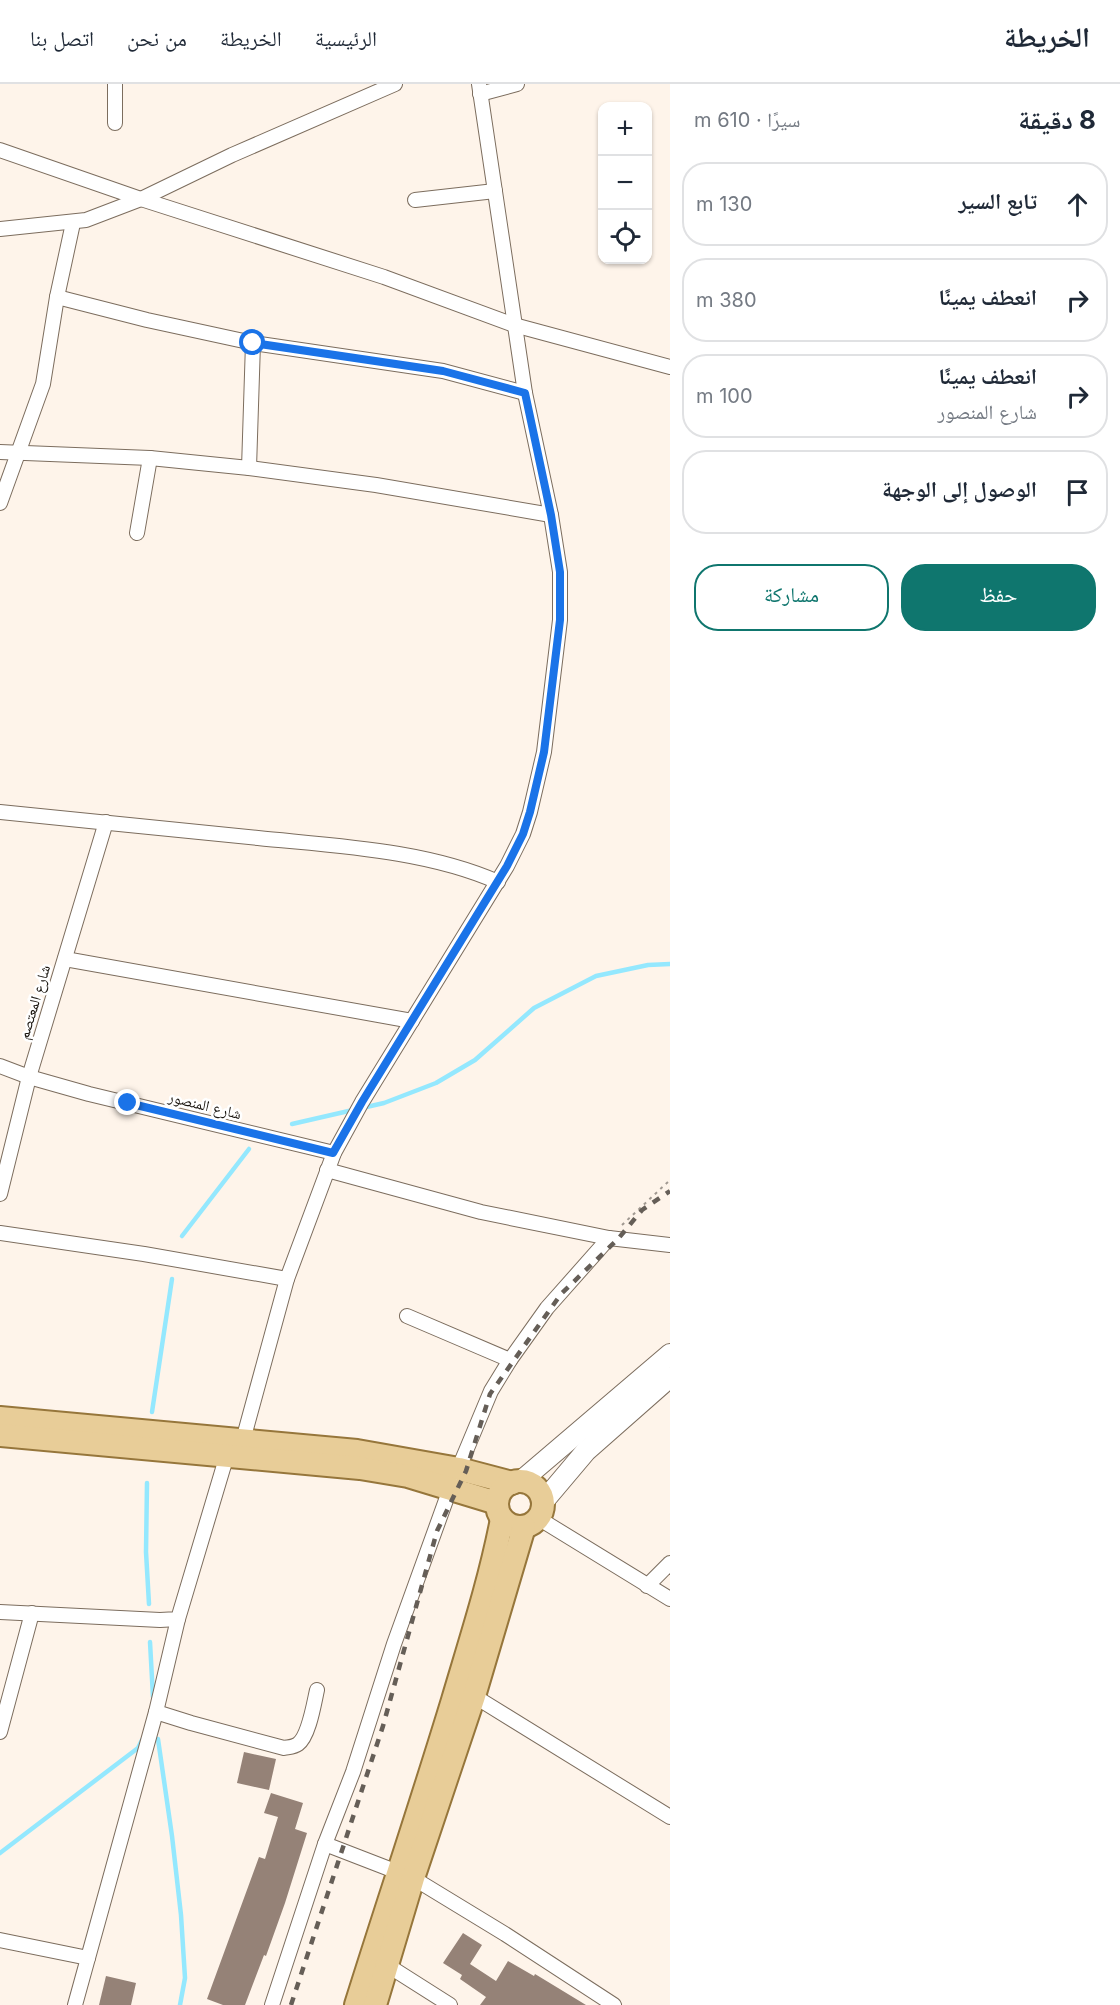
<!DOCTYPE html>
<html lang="ar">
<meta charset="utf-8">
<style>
body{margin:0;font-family:Inter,"Noto Naskh Arabic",sans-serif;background:#f6f6f7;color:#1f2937;direction:rtl}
.controls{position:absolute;right:18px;top:18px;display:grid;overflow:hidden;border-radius:12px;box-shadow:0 2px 4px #0004}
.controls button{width:54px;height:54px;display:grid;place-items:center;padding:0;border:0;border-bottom:2px solid #e0e1e3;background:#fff;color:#1f2937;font:30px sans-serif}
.stop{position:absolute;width:18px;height:18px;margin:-14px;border:4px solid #1a73e8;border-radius:50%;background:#fff}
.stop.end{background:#1a73e8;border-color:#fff;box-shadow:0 2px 6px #0008}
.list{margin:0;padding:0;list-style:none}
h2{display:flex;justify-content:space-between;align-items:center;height:78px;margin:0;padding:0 24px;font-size:26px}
h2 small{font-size:20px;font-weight:400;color:#747a83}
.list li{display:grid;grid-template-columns:39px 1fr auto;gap:18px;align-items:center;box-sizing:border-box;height:84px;margin:0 12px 12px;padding:0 12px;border:2px solid #e0e1e3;border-radius:24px}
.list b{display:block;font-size:22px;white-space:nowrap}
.list p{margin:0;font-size:20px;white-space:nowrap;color:#747a83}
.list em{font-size:20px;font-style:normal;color:#747a83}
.actions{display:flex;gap:12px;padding:18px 24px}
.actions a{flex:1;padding:14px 0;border:2px solid #0f766e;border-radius:24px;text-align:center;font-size:21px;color:#0f766e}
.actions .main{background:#0f766e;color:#fff}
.icon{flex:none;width:33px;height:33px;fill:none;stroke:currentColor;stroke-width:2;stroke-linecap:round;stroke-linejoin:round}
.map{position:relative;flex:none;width:670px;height:1921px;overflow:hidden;direction:ltr}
header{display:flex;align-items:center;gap:36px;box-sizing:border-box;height:84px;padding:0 30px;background:#fff;border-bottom:2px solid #e0e1e3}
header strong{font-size:28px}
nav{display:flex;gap:33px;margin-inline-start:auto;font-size:21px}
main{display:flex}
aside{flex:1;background:#fff}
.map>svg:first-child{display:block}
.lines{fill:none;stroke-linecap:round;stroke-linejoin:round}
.stream{stroke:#94e8fe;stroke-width:4.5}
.building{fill:#958277}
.minor-casing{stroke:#7c6d5e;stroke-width:16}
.secondary-casing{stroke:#7c6d5e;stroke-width:22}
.primary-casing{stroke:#96763b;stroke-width:26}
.path{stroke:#a19991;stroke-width:2;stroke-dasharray:3 4.5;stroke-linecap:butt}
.minor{stroke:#fff;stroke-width:14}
.secondary{stroke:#fff;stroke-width:20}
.primary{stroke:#e8cd98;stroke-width:22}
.rail{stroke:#655e57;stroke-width:4.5;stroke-dasharray:8 8;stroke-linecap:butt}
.route{stroke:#1a73e8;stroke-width:8}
.labels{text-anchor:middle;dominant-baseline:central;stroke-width:5;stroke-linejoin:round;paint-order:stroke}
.street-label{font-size:15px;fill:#1a150f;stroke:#fff}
</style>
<header>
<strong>الخريطة</strong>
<nav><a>الرئيسية</a><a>الخريطة</a><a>من نحن</a><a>اتصل بنا</a></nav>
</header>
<main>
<aside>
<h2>8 دقيقة<small>سيرًا · 610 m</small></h2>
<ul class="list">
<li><svg class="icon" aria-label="ahead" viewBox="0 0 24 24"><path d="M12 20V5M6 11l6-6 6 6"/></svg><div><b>تابع السير</b></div><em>130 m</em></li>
<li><svg class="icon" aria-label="right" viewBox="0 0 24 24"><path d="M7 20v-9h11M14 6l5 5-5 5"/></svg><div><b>انعطف يمينًا</b></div><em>380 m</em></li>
<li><svg class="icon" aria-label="right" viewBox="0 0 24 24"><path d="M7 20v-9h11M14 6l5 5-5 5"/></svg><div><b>انعطف يمينًا</b><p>شارع المنصور</p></div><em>100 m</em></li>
<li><svg class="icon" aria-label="arrive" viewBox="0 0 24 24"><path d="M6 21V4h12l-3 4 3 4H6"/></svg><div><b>الوصول إلى الوجهة</b></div></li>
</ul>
<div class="actions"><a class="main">حفظ</a><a>مشاركة</a></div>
</aside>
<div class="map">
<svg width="670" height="1921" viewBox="0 0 670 1921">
<rect width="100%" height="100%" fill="#fef4ea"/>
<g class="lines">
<g class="stream">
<path d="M362,1024l22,-5 52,-20 39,-23 59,-52 62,-32 52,-11 22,-1"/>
<path d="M292,1040l61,-14"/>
<path d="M182,1152l67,-87"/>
<path d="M152,1328l20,-133"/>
<path d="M147,1399l-1,69 3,52"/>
<path d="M150,1558l3,55"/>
<path d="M158,1655l14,97 9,79 4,63 -5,27"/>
<path d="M0,1769l138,-105 4,-8"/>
</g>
</g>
<g class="building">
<path d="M244,1668l32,7 -7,31 -32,-7z"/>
<path d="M271,1709l32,10 -8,26 12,4 -22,70 -19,53 -2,-1 -19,50h-22l-16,-6 52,-142 6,2 13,-42 -14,-4z"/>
<path d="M463,1849l19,12 -12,19 26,17 12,-20 26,15 1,-2 51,31h-106l6,-8 -26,-18 2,-4 -19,-12z"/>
<path d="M106,1892l30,7 -5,22h-32z"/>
</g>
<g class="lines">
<defs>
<g id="minor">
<path d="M115,0v39"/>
<path d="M480,10l37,-10"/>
<path d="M0,66l141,49 243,78 130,48 156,42"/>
<path d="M415,116l80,-9"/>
<path d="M0,145l86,-9 55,-21 91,-44 163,-71"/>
<path d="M57,213l90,23 106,23 190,28 82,22"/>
<path d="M0,368l150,6 99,10 127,17 175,30"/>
<path d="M249,384l4,-125"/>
<path d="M0,419l43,-119 14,-87 16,-74"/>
<path d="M137,449l13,-75"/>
<path d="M0,728c86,8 172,18 258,26 78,8 168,12 240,44"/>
<path d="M65,875l347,62"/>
<path d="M0,982l29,11 60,17 245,59"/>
<path d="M327,1086l154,42 128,26 61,7"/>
<path d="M0,1110l29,-117 77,-255"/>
<path d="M0,1149l144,21 143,25"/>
<path d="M407,1232l103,44"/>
<path d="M243,1356l44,-161 47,-126 28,-51 145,-236 16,-32 7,-22 14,-60 16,-132v-48l-9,-57 -26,-122 -46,-309"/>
<path d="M538,1434l132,81"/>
<path d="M647,1502l23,-23"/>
<path d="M0,1528l160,8 18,-1 49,-164"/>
<path d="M178,1535l-22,93 35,11 93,25c5,-1 10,-1 14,-4 11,-8 16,-41 19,-54"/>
<path d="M474,1612l196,121"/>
<path d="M0,1648l32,-119"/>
<path d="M325,1760l88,34 92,56 109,71"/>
<path d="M0,1856l88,18"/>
<path d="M387,1881l63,40"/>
<path d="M75,1921l81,-293"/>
<path d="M272,1921l53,-161 28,-72 41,-128 56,-155 41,-98 19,-31 37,-52 62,-70"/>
</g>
<g id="secondary">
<path d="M521,1397l149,-127"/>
<path d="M543,1418l43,-51 84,-74"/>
</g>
<g id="primary">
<path d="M0,1334l357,33 102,18 53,14"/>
<path d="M0,1351l360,33 48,8 89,27"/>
<circle cx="520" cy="1420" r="23"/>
<path d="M356,1921c32,-102 66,-203 97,-305 18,-61 37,-119 49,-181"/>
<path d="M375,1921l38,-127 61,-182 50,-169"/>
</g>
</defs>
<use href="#minor" class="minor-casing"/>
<use href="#secondary" class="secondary-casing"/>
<use href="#primary" class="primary-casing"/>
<path class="path" d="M622,1141l48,-45"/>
<use href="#minor" class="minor"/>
<use href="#secondary" class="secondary"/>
<use href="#primary" class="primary"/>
<path class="rail" d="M291,1921l92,-279 54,-195 29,-60 24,-77 71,-100 57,-55 24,-29 28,-19"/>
</g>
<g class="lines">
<path class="route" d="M128,1019l205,50 29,-51 145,-236 16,-32 7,-22 14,-60 16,-132v-48l-9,-57 -26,-122 -82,-22 -190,-28"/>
</g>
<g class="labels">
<g class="street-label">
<text transform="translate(34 918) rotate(-73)">شارع المعتصم</text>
<text transform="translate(205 1021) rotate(14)">شارع المنصور</text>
</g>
</g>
</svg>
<div class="controls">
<button>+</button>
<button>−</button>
<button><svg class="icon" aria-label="locate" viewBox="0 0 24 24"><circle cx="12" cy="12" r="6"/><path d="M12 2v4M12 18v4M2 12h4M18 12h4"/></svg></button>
</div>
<div class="stop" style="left:253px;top:259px"></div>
<div class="stop end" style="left:128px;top:1019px"></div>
</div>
</main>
